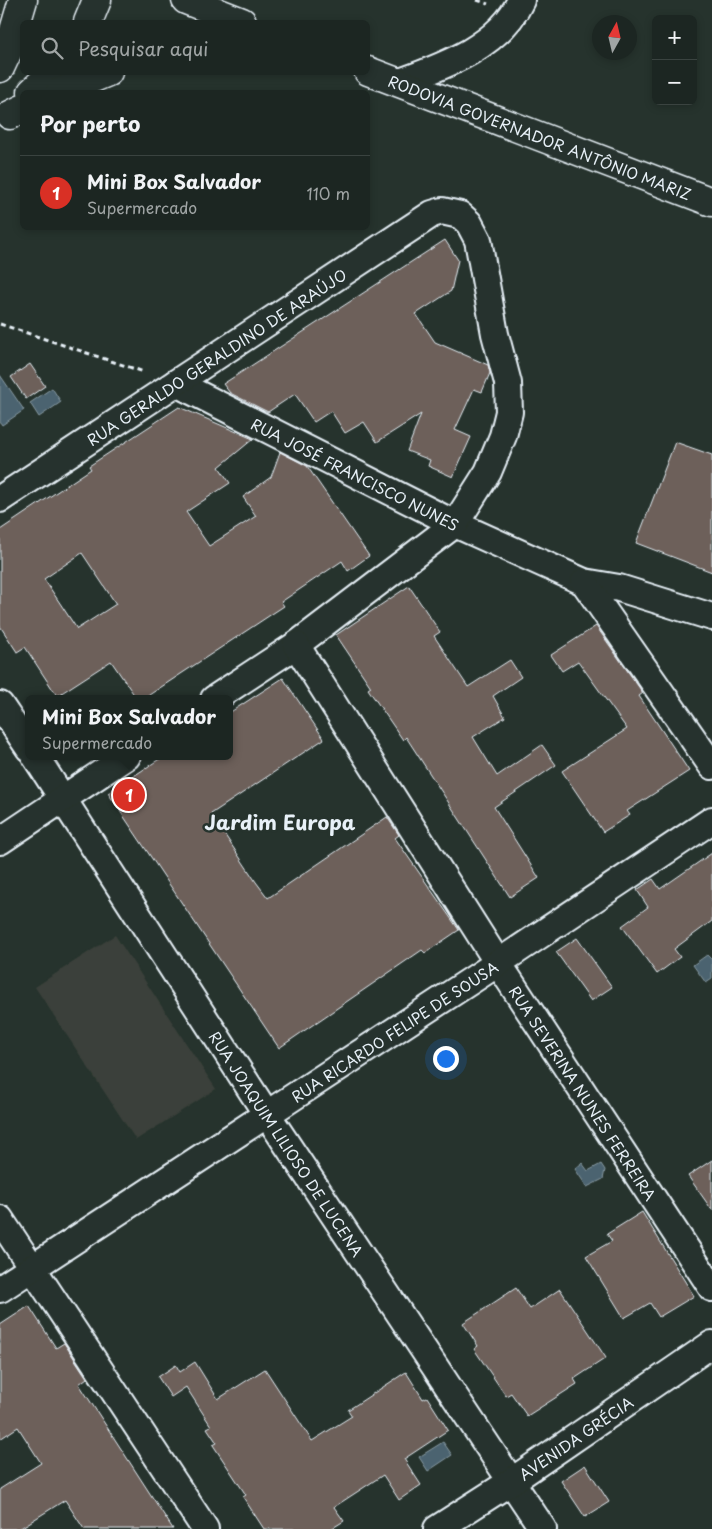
<!DOCTYPE html>
<html lang="pt">
<meta charset="utf-8">
<style>
body{margin:0;font-family:"Playpen Sans",sans-serif;background:#252e2a;color:#f1f3f6}
.controls{position:absolute;right:15px;top:15px;display:grid;overflow:hidden;border-radius:8px;box-shadow:0 2px 8px #0003}
.controls button{width:45px;height:45px;display:grid;place-items:center;padding:0;border:0;border-bottom:1px solid #3a4340;background:#1c2622;color:#f1f3f6;font:25px sans-serif}
.compass{position:absolute;left:592px;top:15px;width:45px;height:45px;border-radius:50%;background:#1c2622;box-shadow:0 2px 8px #0003;rotate:8deg}
.you{position:absolute;left:445px;top:1058px;width:18px;height:18px;margin:-12px;border:4px solid #fff;border-radius:50%;background:#1a73e8;box-shadow:0 0 0 8px #1a73e833}
.badge{display:grid;place-items:center;width:32px;height:32px;border-radius:50%;background:#d93025;color:#fff;font-size:16px;font-weight:700}
.pin{position:absolute;translate:-50% -50%;border:2px solid #fff;box-shadow:0 1px 5px #0006}
.popup{position:absolute;left:25px;top:695px;width:208px;height:65px;box-sizing:border-box;display:grid;place-content:center;border-radius:8px;background:#1c2622;filter:drop-shadow(0 1px 4px #0005);font-size:16px;white-space:nowrap;color:#a0a5a5}
.popup b{font-size:19px;color:#f1f3f6}
.popup::after{content:'';position:absolute;left:50%;top:100%;margin-left:-10px;border:10px solid transparent;border-top-color:#1c2622}
.list{margin:0;padding:0;list-style:none}
h2{display:flex;justify-content:space-between;align-items:center;height:65px;margin:0;padding:0 20px;font-size:21px}
h2 small{font-size:16px;font-weight:400;color:#a0a5a5}
.list li{display:grid;grid-template-columns:32px 1fr auto;gap:15px;align-items:center;box-sizing:border-box;height:75px;padding:0 20px;border-top:1px solid #3a4340}
.list b{display:block;font-size:19px;white-space:nowrap}
.list p{margin:0;font-size:16px;white-space:nowrap;color:#a0a5a5}
.list em{font-size:16px;font-style:normal;color:#a0a5a5}
.icon{flex:none;width:28px;height:28px;fill:none;stroke:currentColor;stroke-width:2;stroke-linecap:round;stroke-linejoin:round}
.map{position:relative;flex:none;width:712px;height:1529px;overflow:hidden}
.search{position:absolute;background:#1c2622;box-shadow:0 2px 8px #0003;left:20px;top:20px;width:350px;height:55px;display:flex;align-items:center;gap:12px;box-sizing:border-box;padding:0 18px;border-radius:8px;color:#a0a5a5;font-size:19px}
.panel{position:absolute;background:#1c2622;box-shadow:0 2px 8px #0003;left:20px;top:90px;width:350px;height:140px;border-radius:8px}
.map>svg:first-child{display:block}
.built{fill:#3b403a}
.water{fill:#4b646f;stroke:#8a9ca6}
.building{fill:#6d605a;stroke:#e8f1f8;fill-rule:evenodd}
.lines{fill:none;stroke-linecap:round;stroke-linejoin:round}
.minor-casing{stroke:#e8f1f8;stroke-width:30}
.tertiary-casing{stroke:#e8f1f8;stroke-width:31}
.trunk-casing{stroke:#e8f1f8;stroke-width:31}
.path{stroke:#e8f1f8;stroke-width:3;stroke-dasharray:5 4;stroke-linecap:butt}
.minor{stroke:#26332d;stroke-width:26}
.tertiary{stroke:#26332d;stroke-width:28}
.trunk{stroke:#26332d;stroke-width:28}
.labels{text-anchor:middle;dominant-baseline:central;stroke-width:5;stroke-linejoin:round;paint-order:stroke}
.street-label{font-size:15px;fill:#e8f1f8;stroke:#26332d}
.district-label{font-size:20px;font-weight:bold;fill:#e8f1f8;stroke:#26332d}
</style>
<div class="map">
<svg width="712" height="1529" viewBox="0 0 712 1529">
<rect width="100%" height="100%" fill="#26332d"/>
<filter id="ink" filterUnits="userSpaceOnUse"><feTurbulence type="fractalNoise" baseFrequency=".02" numOctaves="2"/><feDisplacementMap in="SourceGraphic" scale="10" xChannelSelector="R" yChannelSelector="G"/><feConvolveMatrix kernelMatrix="1 2 1 2 8 2 1 2 1" color-interpolation-filters="sRGB"/></filter>
<g filter="url(#ink)">
<path class="built" d="M115,935l101,154 -80,51 -101,-153z"/>
<g class="water">
<path d="M0,375l24,35 -22,15 -2,-3z"/>
<path d="M52,388l9,14 -22,15 -9,-14z"/>
<path d="M707,955l5,5v19l-6,4 -13,-18z"/>
<path d="M582,1163l6,8 13,-7 4,6 -2,9 -16,8 -12,-18z"/>
<path d="M443,1442l9,13 -24,16 -9,-14z"/>
</g>
<g class="building">
<path d="M445,240l13,20 -7,31 -35,23 19,28 53,23 2,8 -8,19 -8,-3 -19,41 16,7 -18,40 -25,-11 2,-6 -23,-9 14,-37 -44,28 -13,-20 -19,11 -14,-22 -17,11 -19,-28 -27,18 -38,-19 -7,-9z"/>
<path d="M30,364l15,22 -19,13 -15,-22z"/>
<path d="M179,407l74,32 -34,28 11,16 -44,29 23,34 47,-30 -13,-19 28,-20 9,-25 27,14 62,90 -21,15 -6,-10 -61,41 3,4 -141,93h-6l-26,-38 -54,35 -32,-49 -8,5 -17,-26v-96l91,-61 -2,-3zM82,553l34,51 -39,25 -33,-50z"/>
<path d="M675,442l37,13v117l-76,-29z"/>
<path d="M409,586l31,46 -6,4 34,51 42,-27 11,17 -28,19 12,21 -32,20 24,39 45,-31 14,20 -62,42 45,71 -29,19 -104,-160 -3,3 -35,-51 3,-2 -35,-52z"/>
<path d="M596,626l47,67 -4,3 50,75 -62,40 3,4 -27,17 -41,-61 65,-42 -49,-68 -16,10 -11,-16z"/>
<path d="M283,678l41,61 -113,75 45,68 12,16 119,-81 12,18 -4,3 64,92 -34,23 -3,-3 -143,98 -171,-255 56,-37h65v-43z"/>
<path d="M712,853v68l-38,28 6,8 -23,17 -35,-48 26,-19 -11,-17 16,-11 7,10z"/>
<path d="M577,938l35,49 -21,14 -35,-49z"/>
<path d="M712,1160v50l-24,-34z"/>
<path d="M642,1212l52,84 -35,21 -9,-14 -26,15 -38,-62 26,-15 -5,-7z"/>
<path d="M516,1288l14,21 30,-20 46,69 -32,21 3,5 -50,32 -16,-23 -5,3 -17,-25 -15,-22 4,-3 -15,-23z"/>
<path d="M29,1306l27,42 8,-5 23,35 -8,6 94,145h-89l-19,-29 -46,29h-19v-40l41,-26 -23,-36 -18,12v-114z"/>
<path d="M195,1362l23,37 47,-30 47,72 40,-25 -4,-6 58,-38 17,27 4,-2 21,33 -44,29 17,26 -22,15 -16,-25 -49,32 10,14 -13,8h-67l-21,-32 3,-2 -33,-50 4,-2 -10,-15 4,-2 -25,-39 -15,10 -13,-20 18,-12 4,7z"/>
<path d="M585,1465l24,37 -24,15 -24,-36z"/>
</g>
<g class="lines">
<defs>
<g id="minor">
<path d="M400,82c44,-16 100,-36 121,-82"/>
<path id="s1" d="M176,383l279,141 129,58 35,6 93,29"/>
<path id="s2" d="M0,499l432,-285 10,-3 18,4 9,8 9,17 17,94 13,49 1,29 -6,24 -15,36 -33,52 -159,121 -82,54"/>
<path d="M584,582l128,184"/>
<path id="s3" d="M296,645l202,318 214,325"/>
<path d="M0,705l29,43"/>
<path id="s4" d="M35,756l231,357 277,416"/>
<path d="M0,841l127,-85"/>
<path d="M0,1219l205,310"/>
<path id="s5" d="M0,1289l498,-326 214,-143"/>
<path id="s6" d="M437,1529l75,-48 200,-137"/>
</g>
<g id="tertiary">
<path d="M88,22l9,-22"/>
<path d="M0,68l8,-17 15,-51"/>
<path d="M32,92l21,-20"/>
</g>
<g id="trunk">
<path d="M186,0l56,22"/>
<path id="s7" d="M368,71l344,131"/>
<path d="M60,92l48,-20"/>
<path d="M10,115l12,-6"/>
</g>
</defs>
<use href="#minor" class="minor-casing"/>
<use href="#tertiary" class="tertiary-casing"/>
<use href="#trunk" class="trunk-casing"/>
<g class="path">
<path d="M477,0l11,4"/>
<path d="M0,324l144,48"/>
</g>
<use href="#minor" class="minor"/>
<use href="#tertiary" class="tertiary"/>
<use href="#trunk" class="trunk"/>
</g>
</g>
<g class="labels">
<g class="street-label">
<text stroke="none"><textPath href="#s7" startOffset="184">RODOVIA GOVERNADOR ANTÔNIO MARIZ</textPath></text>
<text stroke="none"><textPath href="#s2" startOffset="259">RUA GERALDO GERALDINO DE ARAÚJO</textPath></text>
<text stroke="none"><textPath href="#s1" startOffset="201">RUA JOSÉ FRANCISCO NUNES</textPath></text>
<text stroke="none"><textPath href="#s5" startOffset="471">RUA RICARDO FELIPE DE SOUSA</textPath></text>
<text stroke="none"><textPath href="#s3" startOffset="532">RUA SEVERINA NUNES FERREIRA</textPath></text>
<text stroke="none"><textPath href="#s4" startOffset="462">RUA JOAQUIM LILIOSO DE LUCENA</textPath></text>
<text stroke="none"><textPath href="#s6" startOffset="166">AVENIDA GRÉCIA</textPath></text>
</g>
<g class="district-label">
<text x="280" y="822">Jardim Europa</text>
</g>
</g>
</svg>
<div class="controls">
<button>+</button>
<button>−</button>
</div>
<svg class="compass" viewBox="-18 -18 36 36"><path d="M0-13l5 13h-10z" fill="#e53935"/><path d="M0 13l5-13h-10z" fill="#a0a5a5"/></svg>
<div class="you"></div>
<div class="pin badge" style="left:129px;top:795px">1</div>
<div class="popup"><b>Mini Box Salvador</b>Supermercado</div>
<div class="search"><svg class="icon" aria-label="search" viewBox="0 0 24 24"><circle cx="10" cy="10" r="6"/><path d="M15 15l6 6"/></svg>Pesquisar aqui</div>
<section class="panel">
<h2>Por perto<small></small></h2>
<ul class="list">
<li><span class="badge">1</span><div><b>Mini Box Salvador</b><p>Supermercado</p></div><em>110 m</em></li>
</ul>
</section>
</div>
